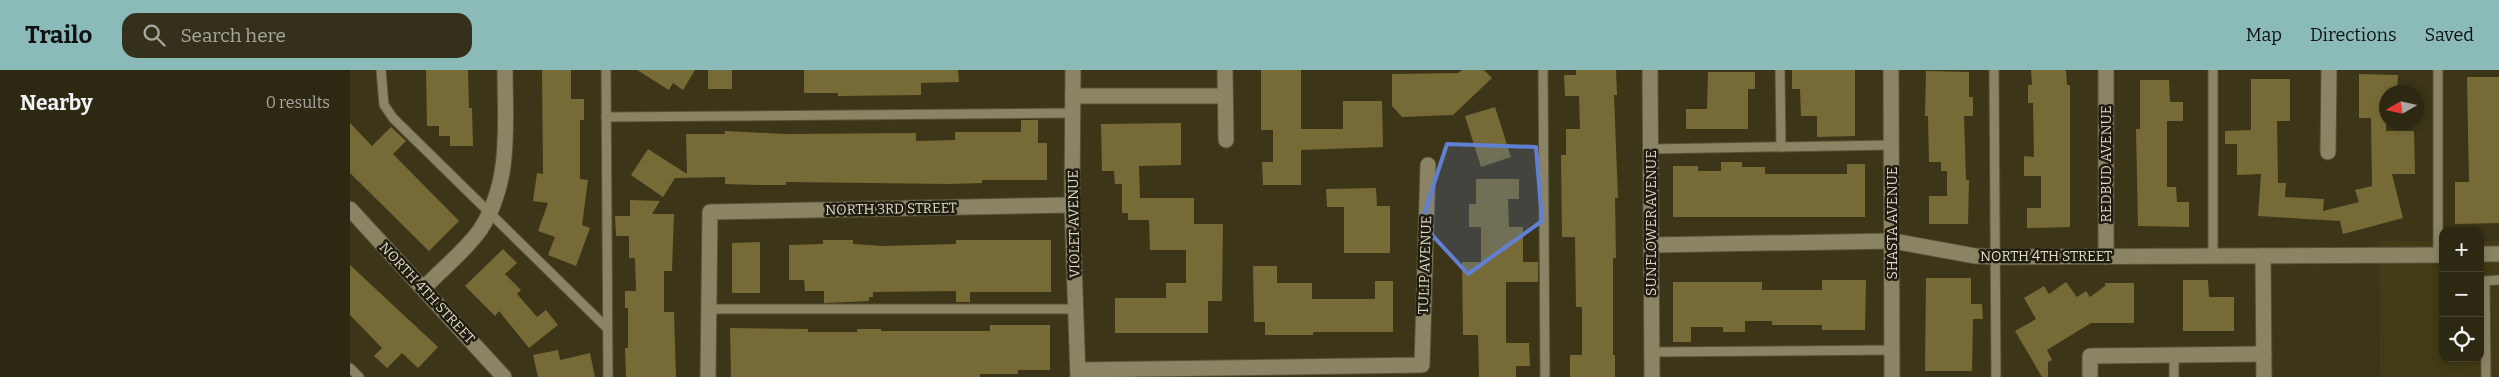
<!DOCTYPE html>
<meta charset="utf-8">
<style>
body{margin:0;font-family:Bitter,serif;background:#35301b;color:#f1f3f6}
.controls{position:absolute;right:15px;bottom:15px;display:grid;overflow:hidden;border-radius:10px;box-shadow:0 2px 8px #0003}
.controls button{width:45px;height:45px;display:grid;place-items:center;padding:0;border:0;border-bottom:1px solid #484432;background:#2d2812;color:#f1f3f6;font:25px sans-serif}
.compass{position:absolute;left:2029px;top:15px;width:45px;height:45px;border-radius:50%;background:#2d2812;box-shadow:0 2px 8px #0003;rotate:261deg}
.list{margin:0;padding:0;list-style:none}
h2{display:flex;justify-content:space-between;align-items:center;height:65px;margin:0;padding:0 20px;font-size:21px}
h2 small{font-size:16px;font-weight:400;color:#a7a69f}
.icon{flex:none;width:28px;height:28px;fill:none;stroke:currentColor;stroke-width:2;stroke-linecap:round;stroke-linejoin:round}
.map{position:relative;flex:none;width:2149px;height:307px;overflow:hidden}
header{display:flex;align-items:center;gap:30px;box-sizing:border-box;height:70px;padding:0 25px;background:#8bbbb9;color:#111}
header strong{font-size:24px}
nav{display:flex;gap:28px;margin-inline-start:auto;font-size:18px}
.search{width:350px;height:45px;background:#35301b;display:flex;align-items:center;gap:12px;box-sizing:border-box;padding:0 18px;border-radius:15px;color:#a7a69f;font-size:19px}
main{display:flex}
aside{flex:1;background:#2d2812}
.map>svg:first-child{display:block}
.built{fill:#433b15}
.building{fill:#766b37}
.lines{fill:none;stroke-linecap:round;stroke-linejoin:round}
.lane-casing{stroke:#58523a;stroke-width:11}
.street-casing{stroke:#58523a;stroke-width:17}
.secondary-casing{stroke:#58523a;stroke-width:17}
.lane{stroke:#8b8464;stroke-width:9}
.street{stroke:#8b8464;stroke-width:15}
.secondary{stroke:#8b8464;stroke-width:15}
.marked{fill:#6180d3;fill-opacity:0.2;stroke:#6180d3;stroke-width:4;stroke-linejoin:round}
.labels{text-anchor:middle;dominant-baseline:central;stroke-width:5;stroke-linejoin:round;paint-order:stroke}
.street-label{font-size:14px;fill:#dfdccb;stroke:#201d10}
</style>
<header>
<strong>Trailo</strong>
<div class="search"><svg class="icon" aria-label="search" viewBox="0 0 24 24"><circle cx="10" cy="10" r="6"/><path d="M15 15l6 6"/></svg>Search here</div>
<nav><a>Map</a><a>Directions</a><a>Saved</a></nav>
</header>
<main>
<aside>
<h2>Nearby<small>0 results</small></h2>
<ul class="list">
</ul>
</aside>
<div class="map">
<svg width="2149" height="307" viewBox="0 0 2149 307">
<rect width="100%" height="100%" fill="#3c3518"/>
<path class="built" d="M2029,171h64v117h37v-117h19v136h-119z"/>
<g class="building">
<path d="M76,0h42l1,38h3l1,38h-23v-10h-11v-10h-12z"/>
<path d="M192,0h29v29h13v21h-4v59l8,1 -6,45 8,3 -14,38 -28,-11 7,-18 -17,-6 10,-28 -15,-2 4,-28 6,1z"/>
<path d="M287,0h58l-12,20 -10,-7 -4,7z"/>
<rect x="358" y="0" width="24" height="19"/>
<path d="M454,0h154l1,12 -38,1v12l-83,1v-3h-34z"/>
<path d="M911,0h40v59h42v-28h39l1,46 -82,3v35h-38l-1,-23h11v-32h-12z"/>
<path d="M1112,0h22l8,8 -39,37 -51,2 -10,-11v-32l66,-1z"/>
<path d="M1226,0h40l1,25h-3l4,103h-3l1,60h-3v97h2v22h-45v-22h12v-48h-6l-1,-70h-13l-1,-82h5v-26h14l-1,-33h-14l-1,-21h12z"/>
<path d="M1442,0h63v66l-38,1v-21h-16l-1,-27h-8z"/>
<path d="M1681,0h35l1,15h3v142l-43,1v-20h14v-32h-17v-20l10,1 -1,-54h-5v-18h4z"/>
<path d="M1576,1l43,1v25h4v19h-9l2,64h3l-1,44h-39v-28h18v-25h-6v-9h-12l-1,-46h-3z"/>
<path d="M1358,2h47v17h-7v40h-62v-20h21z"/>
<path d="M2009,4l39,1 -1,17h-11v39h28l1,43h-23l11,44 -60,16 -3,-13 -82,-5 3,-42 -24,1v-31h-12v-13l26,-1v-51h39v42h-13l1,62h8l-1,14 39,2 -1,12 36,-9 -4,-12 17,-4 -1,-68h-12z"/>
<path d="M2117,7h32v146l-44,1v-42h14z"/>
<path d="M1790,10h29l1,22h13v19h-16v66h9l1,15h12v25l-51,-1 -2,-97h4z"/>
<path d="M1145,37l16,50 -30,10 -16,-51z"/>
<path d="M671,50h17v23h9v37h-65v3l-32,1 -164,-2v3h-28l-33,-1v-7l-50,1 -12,19 -32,-22 17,-26 39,25 -1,-40h39v-3l61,3 130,-1v8l39,-1v-8h66z"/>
<path d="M0,53l22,23 19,-19 15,14 -13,13 66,67 -30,30 -79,-78z"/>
<path d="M831,53v42l-42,1 1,32h54v26h29l-1,77h-14v32h-93v-35h51v-15h20v-33h-36l-1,-30h-21v-7h-6v-29h-7l-1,-13h-12l-1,-47z"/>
<path d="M1371,92h21v5h23v7h82v-10h18v53h-192v-51h25v5h23z"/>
<path d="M1126,109h43v20h-11l1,28h14v35h15v20h-32v61h23l1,23h-14v11h-37l-1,-42h-15l-1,-73h19v-35h-12v-23h7z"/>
<path d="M1026,118l1,18h13v47h-46v-46h-17l-1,-18z"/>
<path d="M280,130l30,1 -8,13h22l-2,57h-8v41h10l2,65h-50l-1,-29h3v-40h-3v-17h11l-1,-33h-6v-22h-13l-1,-20h15z"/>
<path d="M473,170h30v4l30,2 73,-2v-4h95v52h-81v10h-14v-11l-83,1v5h-4v4l-45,2v-12h-19l-1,-11h-15v-35l34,-1z"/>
<path d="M410,172v51h-28v-50z"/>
<path d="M153,179l14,14 -12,11 16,16 -4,4 20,23 9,-7 12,15 -29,23 -30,-37 -4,5 -30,-30z"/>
<path d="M0,195l88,82 -20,21 -16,-15 -15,15 -13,-12 8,-8 -32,-33z"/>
<path d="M903,196h24v17h35v16h63v-18h18v51h-80v3h-48v-13h-11z"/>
<path d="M1576,208h45v26h11l1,15h-10l-1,52h-47z"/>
<path d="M1472,210h44l-1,50h-43v-5h-50v-4h-27v11h-22v-5h-32v15h-18v-60h89v8h60z"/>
<path d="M1833,210h25l1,17h25v34h-51z"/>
<path d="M1716,212l11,15 9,-6 4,6 15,-11v-3h29v40h-43l-44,27 5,10 -4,2v15h-6l-27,-46 21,-12 -12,-21 20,-12 5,8z"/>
<path d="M640,255h60v45h-32v4h-38v3h-249l-1,-49 78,1v3h49v-3h24v2h109z"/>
<path d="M208,280l2,10 30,-7 5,24h-57l-5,-22z"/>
</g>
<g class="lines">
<defs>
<g id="lane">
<path d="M31,0l3,35 9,13 214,210"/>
<path d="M256,0l2,307"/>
<path d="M1193,0l2,307"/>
<path d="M1430,0l1,77"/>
<path d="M1644,0l2,307"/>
<path d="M2088,0v185"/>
<path d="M256,47l467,-4"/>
<path d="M1301,79l241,-4"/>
<path d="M1863,186v-186"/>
<path d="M359,239h367"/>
<path d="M1302,282l240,-2"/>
<path d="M0,298l9,9"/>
<path d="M1824,307v-22"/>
<path d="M2136,307l-1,-96 14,-1"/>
</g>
<g id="street">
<path d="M875,0l1,70"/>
<path d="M1300,0l2,307"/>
<path d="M1541,0l1,307"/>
<path d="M723,26h152"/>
<path d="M1978,82l1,-82"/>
<path d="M0,139l154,168"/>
<path d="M1301,175l242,-4 82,15 20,1 448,-2"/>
<path d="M2130,184h19"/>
<path d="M1913,186l1,121"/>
<path d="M1756,187v-187"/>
<path d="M74,218c17,-18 42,-38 56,-58 32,-48 25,-105 25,-160"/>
<path d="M728,300l344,-5 6,-200"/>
<path d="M358,307l2,-165 362,-7"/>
<path d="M1740,307v-21l174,-2"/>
</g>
<path id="secondary" d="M723,0l-1,135 6,172"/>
</defs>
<use href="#lane" class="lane-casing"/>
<use href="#street" class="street-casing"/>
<use href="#secondary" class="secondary-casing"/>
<use href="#lane" class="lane"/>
<use href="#street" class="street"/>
<use href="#secondary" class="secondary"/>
</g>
<path class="marked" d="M1097,74l89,3 6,74 -74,53 -47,-51z"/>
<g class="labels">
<g class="street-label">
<text transform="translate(1756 94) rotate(-90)">REDBUD AVENUE</text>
<text transform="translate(541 139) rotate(-1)">NORTH 3RD STREET</text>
<text transform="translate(1301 153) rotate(-90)">SUNFLOWER AVENUE</text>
<text transform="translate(1542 153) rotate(-90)">SHASTA AVENUE</text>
<text transform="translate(724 154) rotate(-91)">VIOLET AVENUE</text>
<text x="1696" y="186">NORTH 4TH STREET</text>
<text transform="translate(1075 195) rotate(-88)">TULIP AVENUE</text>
<text transform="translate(77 223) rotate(47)">NORTH 4TH STREET</text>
</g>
</g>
</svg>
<div class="controls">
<button>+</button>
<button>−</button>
<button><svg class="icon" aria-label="locate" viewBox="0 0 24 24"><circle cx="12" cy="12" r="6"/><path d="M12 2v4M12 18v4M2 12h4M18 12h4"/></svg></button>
</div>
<svg class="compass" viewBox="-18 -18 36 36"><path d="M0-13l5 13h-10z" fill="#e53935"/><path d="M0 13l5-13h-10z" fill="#a7a69f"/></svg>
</div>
</main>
